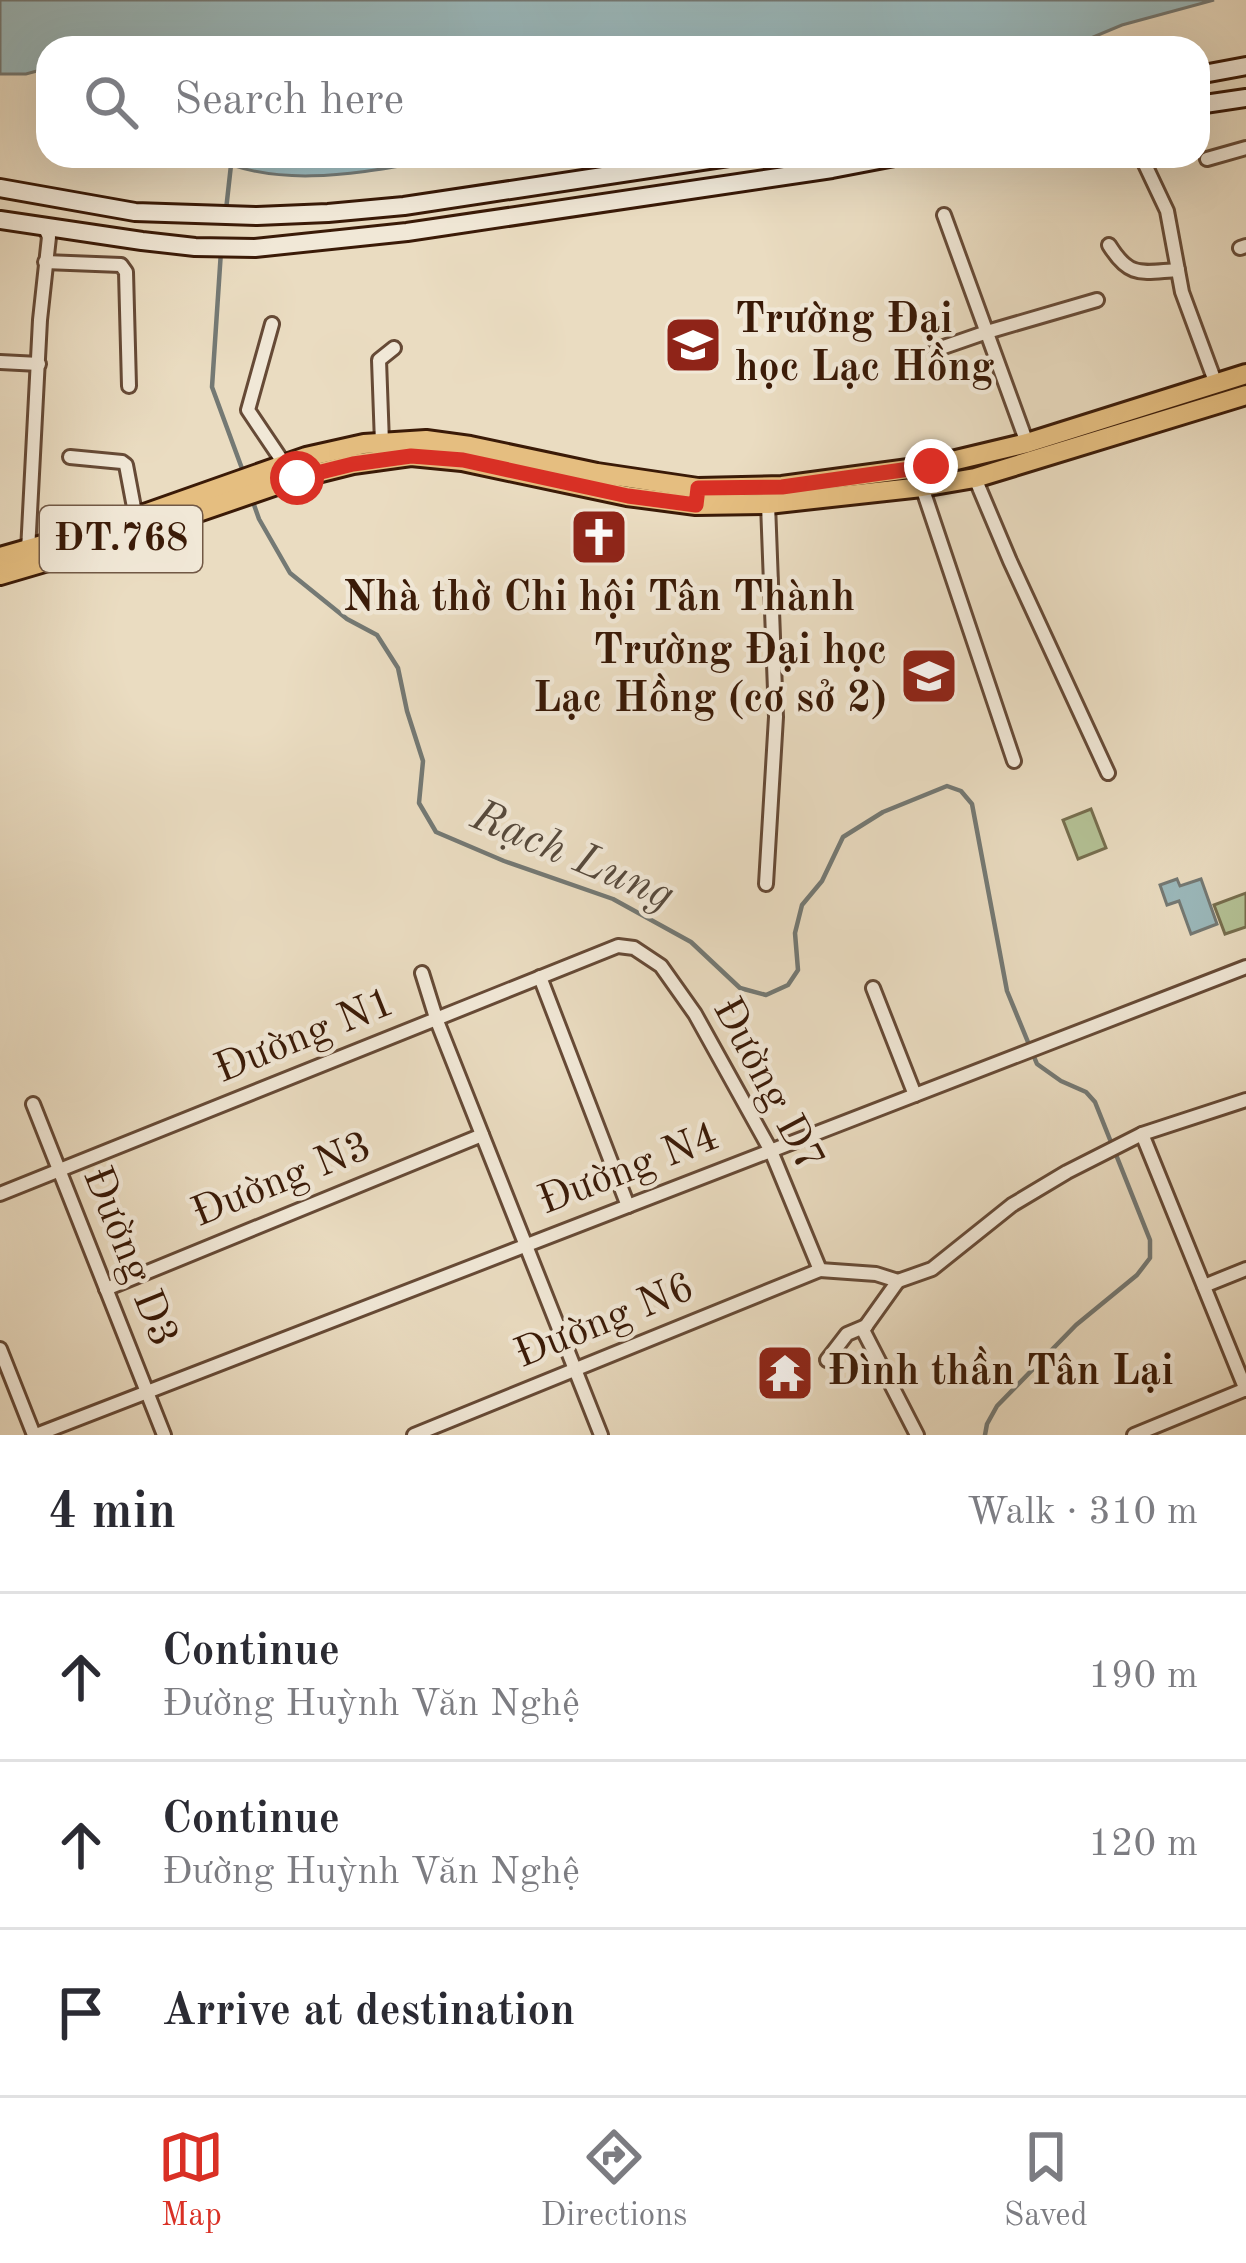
<!DOCTYPE html>
<meta charset="utf-8">
<style>
body{margin:0;font-family:"Old Standard TT",serif;background:#f2f2f3;color:#2b2b33}
.stop{position:absolute;width:36px;height:36px;margin:-27px;border:9px solid #d93025;border-radius:50%;background:#fff}
.stop.end{background:#d93025;border-color:#fff;box-shadow:0 3px 12px #0008}
.list{margin:0;padding:0;list-style:none}
h2{display:flex;justify-content:space-between;align-items:center;height:156px;margin:0;padding:0 48px;font-size:51px}
h2 small{font-size:39px;font-weight:400;color:#7c7c81}
.list li{display:grid;grid-template-columns:78px 1fr auto;gap:36px;align-items:center;box-sizing:border-box;height:168px;padding:0 48px;border-top:3px solid #e1e1e2}
.list b{display:block;font-size:45px;white-space:nowrap}
.list p{margin:0;font-size:39px;white-space:nowrap;color:#7c7c81}
.list em{font-size:39px;font-style:normal;color:#7c7c81}
.icon{flex:none;width:66px;height:66px;fill:none;stroke:currentColor;stroke-width:2;stroke-linecap:round;stroke-linejoin:round}
.map{position:relative;flex:none;width:1246px;height:1435px;overflow:hidden}
.search{position:absolute;background:#fff;box-shadow:0 12px 48px #0002;left:36px;right:36px;top:36px;height:132px;display:flex;align-items:center;gap:30px;box-sizing:border-box;padding:0 42px;border-radius:36px;color:#7c7c81;font-size:45px}
.sheet{height:660px;background:#fff}
nav{display:flex;justify-content:space-around;align-items:center;box-sizing:border-box;height:168px;border-top:3px solid #e1e1e2;background:#fff;font-size:33px;color:#7c7c81}
nav a{display:grid;justify-items:center;gap:6px}
nav .on{color:#d93025}
.map>svg:first-child{display:block}
.garden{fill:#b4c195;stroke:#776e4e;stroke-width:3}
.water{fill:#9bb9bc;stroke:#747974;stroke-width:3}
.lines{fill:none;stroke-linecap:round;stroke-linejoin:round}
.shore{stroke:#6a6a62;stroke-width:3}
.stream{stroke:#747974;stroke-width:4.5}
.minor-casing{stroke:#664a36;stroke-width:18}
.secondary-casing{stroke:#3a1a07;stroke-width:22}
.primary-casing{stroke:#3a1a07;stroke-width:24}
.minor{stroke:#f1e8d7;stroke-width:12}
.secondary{stroke:#f1e8d7;stroke-width:16}
.primary{stroke:#e5be80;stroke-width:18}
.route{stroke:#d93025;stroke-width:15}
.labels{text-anchor:middle;dominant-baseline:central;stroke-width:9;stroke-linejoin:round;paint-order:stroke}
.shield{fill:#f1e8d7;stroke:#715845;stroke-width:3}
.shield-label{font-size:39px;font-weight:bold;fill:#3a1a07}
.poi-label{font-size:42px;font-weight:bold;fill:#3a1a07;stroke:#f1e8d7;text-anchor:start}
.street-label{font-size:42px;fill:#3a1a07;stroke:#f1e8d7}
.water-label{font-size:45px;font-style:italic;fill:#574a3d;stroke:#f1e8d7}
</style>
<div class="map">
<svg width="1246" height="1435" viewBox="0 0 1246 1435">
<rect width="100%" height="100%" fill="#eadcc1"/>
<filter id="stains"><feTurbulence type="fractalNoise" baseFrequency=".00167" numOctaves="4"/><feColorMatrix values="0 0 0 0 .2 0 0 0 0 .09 0 0 0 0 .02 0 0 0 .5 -.17"/></filter>
<radialGradient id="worn" r=".72"><stop offset=".6" stop-color="#630" stop-opacity="0"/><stop offset="1" stop-color="#630" stop-opacity=".3"/></radialGradient>
<g class="garden">
<path d="M1091,809l15,39 -28,11 -15,-39z"/>
<path d="M1246,893v34l-21,7 -11,-29z"/>
</g>
<g class="water">
<path d="M0,0h1214l-92,25 -55,23h-1019v20l-22,6h-26z"/>
<path d="M208,156h253c-83,12 -173,38 -253,0z"/>
<path d="M1177,879l3,7 21,-7 16,45 -26,10 -12,-33 -12,4 -7,-20z"/>
</g>
<g class="lines">
<path class="shore" d="M241,156c46,13 87,6 133,0"/>
<g class="stream">
<path d="M226,210l6,-54"/>
<path d="M221,251l-9,136 32,87"/>
<path d="M253,502l6,17 31,54 57,46 30,16 21,33 9,43 16,50 -4,42 17,29 68,29 109,38 78,43 49,46 26,7 22,-10 10,-15 -3,-37 7,-28 20,-24 21,-44 40,-25 64,-26 14,5 11,13 35,187 30,73 24,17 25,11 9,10 55,138v18l-13,17 -61,50 -79,81 -10,18 -2,11"/>
</g>
<defs>
<g id="minor">
<path d="M1141,156l26,55 15,81 34,92"/>
<path d="M1207,159l39,-11"/>
<path d="M944,215l83,228"/>
<path d="M1109,245c21,34 33,27 69,25"/>
<path d="M1240,248l6,-2"/>
<path d="M45,262l76,3 5,7 3,114"/>
<path d="M272,324l-24,86 37,55"/>
<path d="M935,350l52,-18 110,-32"/>
<path d="M0,362l39,2"/>
<path d="M382,443l-3,-83 15,-12"/>
<path d="M70,457l52,5 4,3 10,53"/>
<path d="M975,478l35,83 98,212"/>
<path d="M922,487l92,274"/>
<path d="M28,551l12,-231 9,-83 -4,-9 -4,-1"/>
<path d="M766,884l10,-167 -8,-213"/>
<path d="M422,973l15,48 164,414"/>
<path d="M540,977l88,229"/>
<path d="M873,988l42,107"/>
<path d="M33,1104l131,331"/>
<path d="M1142,1134l104,256"/>
<path d="M0,1194l618,-248 16,2 27,18 34,48 76,137 49,119"/>
<path d="M820,1270l56,4 22,7 34,-12 80,-64 55,-33 75,-38 104,-34"/>
<path d="M898,1281l-35,49 54,105"/>
<path d="M1204,1286l42,-17"/>
<path d="M106,1289l376,-154"/>
<path d="M0,1349l34,86"/>
<path d="M827,1360l20,-26 19,-8"/>
<path d="M36,1435l1210,-468"/>
<path d="M414,1435l406,-165"/>
<path d="M1134,1435l112,-46"/>
</g>
<g id="secondary">
<path d="M1198,75l48,-9"/>
<path d="M1198,105l48,-7"/>
<path d="M0,188l135,24 122,4 71,-3 76,-7 331,-50"/>
<path d="M0,220l142,21 53,6 60,1 152,-16 425,-63 68,-13"/>
</g>
<g id="primary">
<path d="M0,557l116,-33 190,-67 58,-13 62,-4 44,6 127,27 101,15 84,-2 149,-20 96,-23 219,-69"/>
<path d="M0,575l99,-29 198,-68 56,-14 58,-8 51,5 165,35 69,9 72,-1 154,-17 53,-9 271,-83"/>
</g>
</defs>
<use href="#minor" class="minor-casing"/>
<use href="#secondary" class="secondary-casing"/>
<use href="#primary" class="primary-casing"/>
<use href="#minor" class="minor"/>
<use href="#secondary" class="secondary"/>
<use href="#primary" class="primary"/>
</g>
<g class="lines">
<path class="route" d="M297,478l56,-14 58,-8 52,4 165,36 68,9 2,-17 84,-1 149,-21"/>
</g>
<defs>
<symbol id="university-square" viewBox="-11 -11 22 22"><rect x="-9" y="-9" width="18" height="18" rx="4" fill="#8f2418" stroke="#f1e8d7"/><path d="M0-5L7-2L0 1L-7-2ZM-4 1L0 2.5L4 1V4Q0 6-4 4Z" fill="#fff"/></symbol>
<symbol id="church-square" viewBox="-11 -11 22 22"><rect x="-9" y="-9" width="18" height="18" rx="4" fill="#8f2418" stroke="#f1e8d7"/><path d="M-1.2-6h2.4v3.5h3.3v2.4h-3.3V6h-2.4V-.1h-3.3v-2.4h3.3Z" fill="#fff"/></symbol>
<symbol id="temple-square" viewBox="-11 -11 22 22"><rect x="-9" y="-9" width="18" height="18" rx="4" fill="#8f2418" stroke="#f1e8d7"/><path d="M0-6L5-2H3V0L6.5 2.5H4V6H1.5V3h-3V6H-4V2.5H-6.5L-3 0V-2H-5Z" fill="#fff"/></symbol>
</defs>
<g fill-rule="evenodd">
<use href="#university-square" x="660" y="312" width="66" height="66"/>
<use href="#church-square" x="566" y="504" width="66" height="66"/>
<use href="#university-square" x="896" y="643" width="66" height="66"/>
<use href="#temple-square" x="752" y="1340" width="66" height="66"/>
</g>
<g class="labels">
<rect class="shield" x="40" y="506" width="162" height="66" rx="9"/>
<g class="shield-label">
<text x="121" y="539">ĐT.768</text>
</g>
<g class="poi-label">
<text x="735" y="321">Trường Đại<tspan x="735" dy="48">học Lạc Hồng</tspan></text>
<text x="599" y="599" text-anchor="middle">Nhà thờ Chi hội Tân Thành</text>
<text x="887" y="652" text-anchor="end">Trường Đại học<tspan x="887" dy="48">Lạc Hồng (cơ sở 2)</tspan></text>
<text x="827" y="1373">Đình thần Tân Lại</text>
</g>
<g class="street-label">
<text transform="translate(305 1037) rotate(-22)">Đường N1</text>
<text transform="translate(767 1085) rotate(62)">Đường D7</text>
<text transform="translate(629 1170) rotate(-21)">Đường N4</text>
<text transform="translate(282 1181) rotate(-22)">Đường N3</text>
<text transform="translate(129 1257) rotate(68)">Đường D3</text>
<text transform="translate(605 1322) rotate(-22)">Đường N6</text>
</g>
<g class="water-label">
<text transform="translate(572 857) rotate(23)">Rạch Lung</text>
</g>
</g>
<rect width="100%" height="100%" filter="url(#stains)"/>
<rect width="100%" height="100%" fill="url(#worn)"/>
</svg>
<div class="stop" style="left:297px;top:478px"></div>
<div class="stop end" style="left:931px;top:466px"></div>
<div class="search"><svg class="icon" aria-label="search" viewBox="0 0 24 24"><circle cx="10" cy="10" r="6"/><path d="M15 15l6 6"/></svg>Search here</div>
</div>
<section class="sheet">
<h2>4 min<small>Walk · 310 m</small></h2>
<ul class="list">
<li><svg class="icon" aria-label="ahead" viewBox="0 0 24 24"><path d="M12 20V5M6 11l6-6 6 6"/></svg><div><b>Continue</b><p>Đường Huỳnh Văn Nghệ</p></div><em>190 m</em></li>
<li><svg class="icon" aria-label="ahead" viewBox="0 0 24 24"><path d="M12 20V5M6 11l6-6 6 6"/></svg><div><b>Continue</b><p>Đường Huỳnh Văn Nghệ</p></div><em>120 m</em></li>
<li><svg class="icon" aria-label="arrive" viewBox="0 0 24 24"><path d="M6 21V4h12l-3 4 3 4H6"/></svg><div><b>Arrive at destination</b></div></li>
</ul>
</section>
<nav>
<a class="on"><svg class="icon" aria-label="map" viewBox="0 0 24 24"><path d="M3 6l6-2 6 2 6-2v14l-6 2-6-2-6 2zM9 4v14M15 6v14"/></svg>Map</a>
<a><svg class="icon" aria-label="directions" viewBox="0 0 24 24"><path d="M12 3l9 9-9 9-9-9zM9 14v-3h6M13 9l2 2-2 2"/></svg>Directions</a>
<a><svg class="icon" aria-label="saved" viewBox="0 0 24 24"><path d="M7 4h10v16l-5-4-5 4z"/></svg>Saved</a>
</nav>
